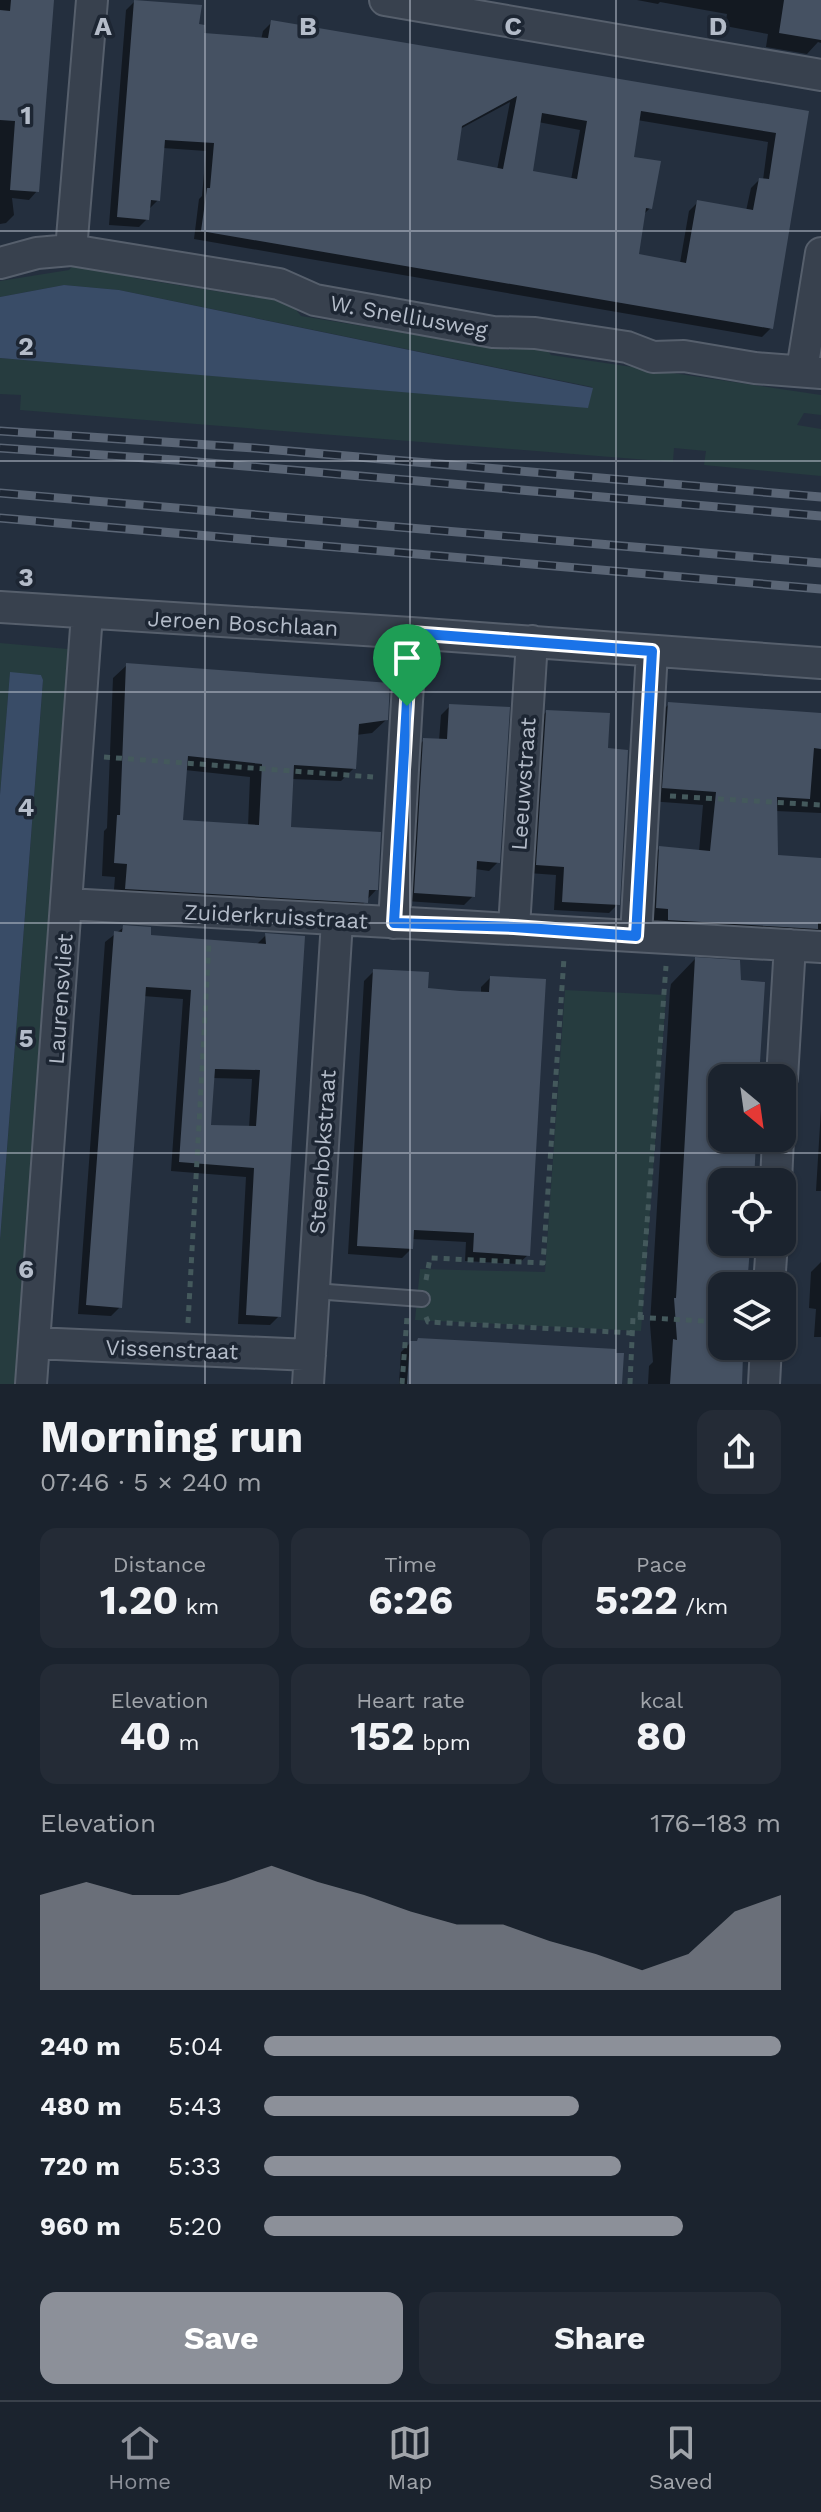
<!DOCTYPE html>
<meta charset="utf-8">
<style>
:root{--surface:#1b232e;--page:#242b36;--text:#f1f3f6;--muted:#a0a4aa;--line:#39404a;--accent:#8c9099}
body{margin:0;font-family:"Work Sans",sans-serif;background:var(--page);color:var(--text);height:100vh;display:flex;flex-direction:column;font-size:30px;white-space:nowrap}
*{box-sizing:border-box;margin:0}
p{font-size:26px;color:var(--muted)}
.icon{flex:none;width:44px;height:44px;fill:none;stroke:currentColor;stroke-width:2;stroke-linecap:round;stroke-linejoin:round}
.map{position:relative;height:1384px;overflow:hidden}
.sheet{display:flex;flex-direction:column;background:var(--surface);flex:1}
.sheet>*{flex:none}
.needle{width:52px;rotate:151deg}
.buttons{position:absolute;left:708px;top:1064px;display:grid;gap:16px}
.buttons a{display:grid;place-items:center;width:88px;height:88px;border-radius:16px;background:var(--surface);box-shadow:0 2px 6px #0004,0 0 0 2px var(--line);font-size:40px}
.pin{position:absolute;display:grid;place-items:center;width:68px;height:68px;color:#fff;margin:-82px -34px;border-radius:50% 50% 50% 0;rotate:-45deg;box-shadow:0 0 8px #0007}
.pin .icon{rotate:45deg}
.round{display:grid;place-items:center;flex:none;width:84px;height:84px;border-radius:16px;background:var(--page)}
.headline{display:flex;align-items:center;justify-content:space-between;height:136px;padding:0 40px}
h1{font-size:44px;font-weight:700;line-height:60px}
.figures{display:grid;grid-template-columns:repeat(3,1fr);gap:12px;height:136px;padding:8px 40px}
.figures div{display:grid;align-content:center;border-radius:16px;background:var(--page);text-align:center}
.figures b{font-size:40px;font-weight:700}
.figures small{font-size:22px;font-weight:400}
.figures p{font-size:22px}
.chart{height:224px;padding:16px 40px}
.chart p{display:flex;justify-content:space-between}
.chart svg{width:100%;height:144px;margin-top:8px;fill:var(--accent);opacity:.7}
.primary-button{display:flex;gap:16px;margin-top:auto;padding:16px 40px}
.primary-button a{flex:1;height:92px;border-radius:16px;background:var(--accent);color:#fff;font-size:32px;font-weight:700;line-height:92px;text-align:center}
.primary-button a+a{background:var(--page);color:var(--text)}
ul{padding:0 40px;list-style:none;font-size:26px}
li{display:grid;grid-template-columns:128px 96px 1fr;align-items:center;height:60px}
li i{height:20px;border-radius:10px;background:var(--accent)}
.tabs{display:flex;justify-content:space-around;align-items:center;height:112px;border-top:2px solid var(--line);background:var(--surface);font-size:22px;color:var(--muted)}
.tabs a{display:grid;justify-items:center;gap:4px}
.tabs .on{color:var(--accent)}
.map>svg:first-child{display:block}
</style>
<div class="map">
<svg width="821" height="1384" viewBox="0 0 821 1384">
<rect width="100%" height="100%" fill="#242f3e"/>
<path fill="#263c3f" d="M 75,263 L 124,268 L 134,278 L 259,298 L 270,292 L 284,295 L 301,316 L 509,350 L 524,339 L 540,341 L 551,355 L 821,395 L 821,415 L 804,413 L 797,425 L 821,429 L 821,476 L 704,465 L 706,451 L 674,448 L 673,462 L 20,410 L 21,395 L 0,394 L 0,358 L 588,407 L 592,387 L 119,290 L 64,285 L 0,297 L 0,281 L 69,270 Z
M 0,643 L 79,650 L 22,1384 L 0,1384 L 0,1240 L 43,681 L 41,675 L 10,673 L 0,795 Z
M 565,990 L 666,995 L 641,1331 L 415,1320 L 420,1269 L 545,1272 Z"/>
<path fill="#394c67" d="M 64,285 L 119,290 L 593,388 L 588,408 L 0,358 L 0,297 Z
M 10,672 L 41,675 L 43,680 L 0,1240 L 0,795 Z"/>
<path fill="#0007" fill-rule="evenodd" d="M 0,0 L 52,0 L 37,191 L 29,200 L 12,198 L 14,215 L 6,223 L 0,224 Z
M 637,0 L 821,0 L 821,43 L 818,42 L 807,54 L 766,47 L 768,34 L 725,26 L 727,14 L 660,2 L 658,4 Z
M 135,1 L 196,26 L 202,35 L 261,40 L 263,31 L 272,22 L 807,113 L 771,328 L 762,337 L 194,239 L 199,199 L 202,196 L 206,151 L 163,148 L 158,200 L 149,209 L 147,219 L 139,227 L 109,225 L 126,10 ZM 510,102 L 497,170 L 454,161 L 460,129 ZM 637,120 L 768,142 L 763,180 L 759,180 L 751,188 L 746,211 L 698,202 L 689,211 L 680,263 L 637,256 L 643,215 L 650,208 L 631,159 ZM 538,122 L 580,130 L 571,180 L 530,172 Z
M 127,665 L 386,720 L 372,733 L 356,735 L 354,768 L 341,781 L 292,779 L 289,829 L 376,890 L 353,915 L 113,902 L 115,877 L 102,876 L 104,831 L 107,828 L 113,678 ZM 185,770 L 250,777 L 248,827 L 180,822 Z
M 669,704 L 821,715 L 821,813 L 776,811 L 776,857 L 821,860 L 821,943 L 655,933 L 656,922 L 643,921 L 646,862 L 660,848 L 699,852 L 703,805 L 649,801 L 655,718 Z
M 450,706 L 498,862 L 489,871 L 475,869 L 473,896 L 464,905 L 406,901 L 415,749 L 424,740 L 439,741 L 441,715 Z
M 546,712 L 606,750 L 618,904 L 609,913 L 554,910 L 556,875 L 528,873 L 538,721 Z
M 124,927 L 149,937 L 256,945 L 266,935 L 279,1316 L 270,1325 L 238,1324 L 246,1177 L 171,1171 L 183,999 L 143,996 L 120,1307 L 111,1316 L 78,1314 L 105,942 ZM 213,1078 L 252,1079 L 249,1128 L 209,1127 Z
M 695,959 L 740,982 L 757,1078 L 722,1078 L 722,1138 L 754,1138 L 751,1182 L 722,1182 L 722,1242 L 748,1242 L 745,1286 L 722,1286 L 722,1313 L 718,1314 L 716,1357 L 740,1384 L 648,1384 L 649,1366 L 653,1362 L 650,1324 L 670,990 L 671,984 Z
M 374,971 L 426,990 L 481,994 L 481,987 L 490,978 L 528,1255 L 518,1264 L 465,1261 L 466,1242 L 412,1239 L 411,1249 L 402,1258 L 348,1254 L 364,981 Z
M 821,1109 L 821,1191 L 816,1191 Z
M 821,1262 L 821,1337 L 814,1337 L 816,1309 L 809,1308 L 811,1272 Z
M 410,1343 L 620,1384 L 399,1384 L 401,1352 Z"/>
<path fill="#455162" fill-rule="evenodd" d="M 11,0 L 54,0 L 39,192 L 10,190 L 15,121 L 0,120 L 0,10 L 10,11 Z
M 134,0 L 202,5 L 199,24 L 205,25 L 204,33 L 268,38 L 271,20 L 809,111 L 773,329 L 201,231 L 207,188 L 210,188 L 214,143 L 165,140 L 160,201 L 151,200 L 149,220 L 117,217 ZM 517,96 L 503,169 L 457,160 L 462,126 ZM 641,111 L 776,133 L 769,179 L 759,178 L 753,210 L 697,200 L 686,263 L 639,254 L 646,208 L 652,209 L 661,161 L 634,157 ZM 542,113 L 587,121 L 577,179 L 533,171 Z
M 784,0 L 821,0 L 821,40 L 779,33 Z
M 126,663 L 390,683 L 388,720 L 359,724 L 356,769 L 294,765 L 291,827 L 381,832 L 378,890 L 369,890 L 368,903 L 125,889 L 127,864 L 114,863 L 117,815 L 120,815 ZM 188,756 L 262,764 L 259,825 L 183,820 Z
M 668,702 L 821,713 L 821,749 L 814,748 L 810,799 L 777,797 L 778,855 L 821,858 L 821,923 L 818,923 L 818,929 L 668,920 L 668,909 L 656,908 L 659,846 L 710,851 L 716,792 L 662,788 Z
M 449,704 L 510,707 L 500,863 L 477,861 L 475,897 L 414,893 L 423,738 L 447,739 Z
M 546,710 L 610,713 L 608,748 L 628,750 L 620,905 L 562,902 L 564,867 L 536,865 Z
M 123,925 L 151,927 L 151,935 L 266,944 L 265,933 L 305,936 L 281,1317 L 246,1315 L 254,1168 L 179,1162 L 191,990 L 146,987 L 122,1308 L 86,1305 L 114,931 L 122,932 ZM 215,1069 L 260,1070 L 256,1126 L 211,1125 Z
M 695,957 L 740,960 L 741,980 L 765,982 L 759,1078 L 722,1078 L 722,1138 L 750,1138 L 750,1140 L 756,1141 L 754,1182 L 722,1182 L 723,1246 L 750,1248 L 747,1286 L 722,1286 L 721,1302 L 718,1355 L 743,1356 L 742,1384 L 670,1384 L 673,1339 L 677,1340 L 674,1298 L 676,1298 Z
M 373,969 L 429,972 L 428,988 L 460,991 L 489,992 L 490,976 L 546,979 L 530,1256 L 473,1252 L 474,1233 L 414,1230 L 413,1249 L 357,1246 Z
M 418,1338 L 616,1349 L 616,1353 L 624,1353 L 622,1384 L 407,1384 L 410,1341 L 417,1341 Z"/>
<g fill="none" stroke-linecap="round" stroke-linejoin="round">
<defs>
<path id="service" d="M 314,1291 L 422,1299"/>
<path id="minor" d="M 385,0 L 821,75
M 71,250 L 92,0
M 0,263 L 37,253 L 71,250 L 279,284 L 315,300 L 493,332 L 535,333 L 627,347 L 653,357 L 684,356 L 755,368 L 821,373
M 802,370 L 821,253
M 0,607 L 411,633 L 821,663
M 67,904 C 318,919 570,931 821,947
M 394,923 L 411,633
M 514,927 L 532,641
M 636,936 L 652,651
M 782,1078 L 790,945
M 776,1182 L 778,1138
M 769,1286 L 772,1242
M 34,1343 L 310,1355
M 31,1384 L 87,614
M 308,1384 L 337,921
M 764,1384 L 766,1346"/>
</defs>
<use href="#service" stroke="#565f6c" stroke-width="18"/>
<use href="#minor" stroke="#565f6c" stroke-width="34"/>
<path stroke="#44595c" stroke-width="5" stroke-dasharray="6 6" stroke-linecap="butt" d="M 104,757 L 373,777
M 670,796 L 821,805
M 426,1280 L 430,1258 L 543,1263 L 564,958
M 426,1317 L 428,1322 L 633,1333
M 640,1318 L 666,966
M 188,1323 L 209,942
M 402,1384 L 407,1317
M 630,1384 L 633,1317 L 722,1322"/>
<use href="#service" stroke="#38414e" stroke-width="14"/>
<use href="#minor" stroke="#38414e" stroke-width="30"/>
<defs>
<path id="rail" d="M 0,431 L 254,448 L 821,497
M 0,448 L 175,460 L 821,516
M 0,493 L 821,563
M 0,518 L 821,589"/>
</defs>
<use href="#rail" stroke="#5a6575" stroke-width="9"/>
<use href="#rail" stroke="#1d2633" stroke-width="6" stroke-dasharray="18" stroke-linecap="butt"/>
</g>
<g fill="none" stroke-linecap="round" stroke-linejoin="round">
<defs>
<path id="route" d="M 411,633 L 652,651 L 636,936 L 514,927 L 394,923 Z"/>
</defs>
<use href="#route" stroke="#fff" stroke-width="16"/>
<use href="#route" stroke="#1a73e8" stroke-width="10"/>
</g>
<path fill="none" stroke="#b4bcc9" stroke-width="2" stroke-opacity="0.55" d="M 205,0 L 205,1384M 410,0 L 410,1384M 616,0 L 616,1384M 0,231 L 821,231M 0,461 L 821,461M 0,692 L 821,692M 0,923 L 821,923M 0,1153 L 821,1153"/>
<g text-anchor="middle" stroke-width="7" stroke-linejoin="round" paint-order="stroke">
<g font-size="22" fill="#b4bcc9" stroke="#1d2633">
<text transform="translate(409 316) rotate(10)" y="8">W. Snelliusweg</text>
<text transform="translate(243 623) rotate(3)" y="8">Jeroen Boschlaan</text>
<text transform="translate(523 784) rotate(-86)" y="8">Leeuwstraat</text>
<text transform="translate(276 916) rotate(3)" y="8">Zuiderkruisstraat</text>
<text transform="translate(60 999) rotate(-86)" y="8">Laurensvliet</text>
<text transform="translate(322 1152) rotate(-86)" y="8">Steenbokstraat</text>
<text transform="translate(172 1349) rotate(2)" y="8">Vissenstraat</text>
</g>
</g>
<g font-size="26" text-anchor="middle" font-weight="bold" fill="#b4bcc9" stroke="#1d2633" stroke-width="7" stroke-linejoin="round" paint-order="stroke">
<text x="103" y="35">A</text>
<text x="308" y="35">B</text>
<text x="513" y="35">C</text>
<text x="718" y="35">D</text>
<text x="26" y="124">1</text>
<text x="26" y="355">2</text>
<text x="26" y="586">3</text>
<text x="26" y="816">4</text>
<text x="26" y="1047">5</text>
<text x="26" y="1278">6</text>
</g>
</svg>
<div class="buttons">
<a><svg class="needle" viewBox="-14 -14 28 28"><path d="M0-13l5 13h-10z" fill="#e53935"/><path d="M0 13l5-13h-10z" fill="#a0a4aa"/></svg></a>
<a><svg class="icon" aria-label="locate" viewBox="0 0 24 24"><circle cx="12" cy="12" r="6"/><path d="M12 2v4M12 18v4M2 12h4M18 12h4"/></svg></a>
<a><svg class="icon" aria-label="layers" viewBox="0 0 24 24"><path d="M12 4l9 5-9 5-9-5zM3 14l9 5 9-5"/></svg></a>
</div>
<div class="pin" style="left:407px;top:706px;background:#1e9e55"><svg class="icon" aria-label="arrive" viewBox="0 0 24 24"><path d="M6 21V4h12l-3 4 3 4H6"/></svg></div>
</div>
<section class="sheet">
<div class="headline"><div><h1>Morning run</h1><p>07:46 · 5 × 240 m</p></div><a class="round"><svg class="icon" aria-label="share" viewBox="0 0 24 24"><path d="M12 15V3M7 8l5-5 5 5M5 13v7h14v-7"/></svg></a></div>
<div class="figures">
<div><p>Distance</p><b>1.20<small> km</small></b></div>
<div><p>Time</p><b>6:26</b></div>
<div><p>Pace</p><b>5:22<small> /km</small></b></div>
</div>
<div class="figures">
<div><p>Elevation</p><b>40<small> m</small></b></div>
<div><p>Heart rate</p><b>152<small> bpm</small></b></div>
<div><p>kcal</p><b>80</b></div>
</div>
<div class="chart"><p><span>Elevation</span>176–183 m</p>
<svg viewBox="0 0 160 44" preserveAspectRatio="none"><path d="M0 44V15L10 11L20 15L30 15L40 11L50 6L60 11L70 15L80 20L90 24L100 24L110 29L120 33L130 38L140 33L150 20L160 15V44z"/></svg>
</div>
<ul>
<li><b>240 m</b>5:04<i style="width:100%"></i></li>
<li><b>480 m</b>5:43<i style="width:61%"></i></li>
<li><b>720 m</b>5:33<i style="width:69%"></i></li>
<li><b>960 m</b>5:20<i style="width:81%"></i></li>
</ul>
<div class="primary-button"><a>Save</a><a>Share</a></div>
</section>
<nav class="tabs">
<a class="on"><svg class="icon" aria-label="home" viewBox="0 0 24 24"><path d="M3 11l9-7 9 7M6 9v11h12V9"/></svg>Home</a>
<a><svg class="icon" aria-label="map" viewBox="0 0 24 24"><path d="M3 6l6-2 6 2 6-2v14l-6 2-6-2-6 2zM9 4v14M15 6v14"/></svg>Map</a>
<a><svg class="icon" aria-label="saved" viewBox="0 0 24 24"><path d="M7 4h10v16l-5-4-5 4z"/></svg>Saved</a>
</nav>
